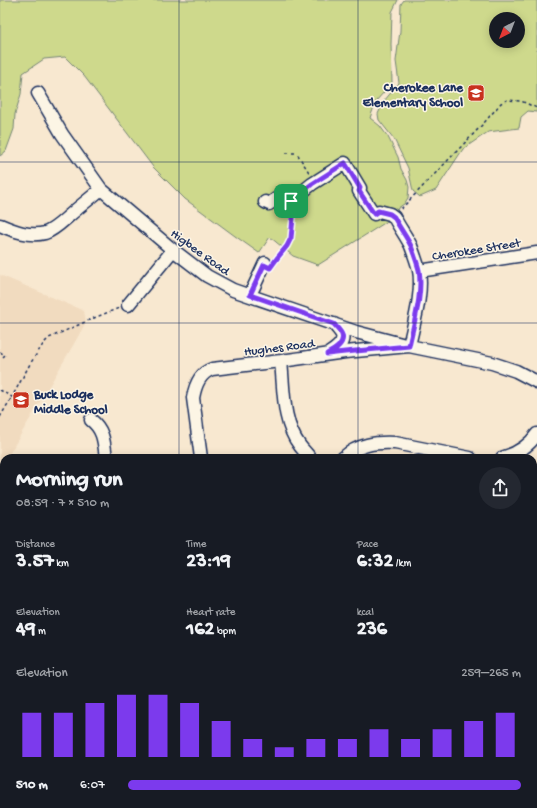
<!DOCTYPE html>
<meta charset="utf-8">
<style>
:root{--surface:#171b24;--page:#242831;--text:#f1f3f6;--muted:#9ea1a6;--accent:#7c3aed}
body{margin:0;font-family:"Gochi Hand",sans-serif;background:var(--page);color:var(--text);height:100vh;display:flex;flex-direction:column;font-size:15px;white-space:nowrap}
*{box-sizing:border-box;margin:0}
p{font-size:13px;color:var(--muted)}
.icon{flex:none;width:22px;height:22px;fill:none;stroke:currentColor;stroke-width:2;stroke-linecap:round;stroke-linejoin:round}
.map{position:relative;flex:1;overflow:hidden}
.details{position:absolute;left:0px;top:454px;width:537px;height:354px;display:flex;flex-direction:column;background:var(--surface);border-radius:12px 12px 0 0;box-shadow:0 2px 10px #0003}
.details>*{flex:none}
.needle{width:26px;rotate:222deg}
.tools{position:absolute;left:489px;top:12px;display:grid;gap:8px}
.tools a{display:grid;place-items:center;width:36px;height:36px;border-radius:50%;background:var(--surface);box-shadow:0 2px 10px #0003;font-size:20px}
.pin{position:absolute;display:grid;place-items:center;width:34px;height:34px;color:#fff;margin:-17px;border-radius:8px;box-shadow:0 2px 6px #0006}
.round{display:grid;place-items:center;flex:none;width:42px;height:42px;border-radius:21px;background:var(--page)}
.summary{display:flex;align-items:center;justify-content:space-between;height:68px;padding:0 16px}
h1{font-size:22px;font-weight:700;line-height:30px}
.metrics{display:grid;grid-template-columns:repeat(3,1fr);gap:6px;height:68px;padding:4px 16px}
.metrics div{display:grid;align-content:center}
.metrics b{font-size:20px;font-weight:700}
.metrics small{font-size:11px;font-weight:400}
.metrics p{font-size:11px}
.chart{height:112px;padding:8px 16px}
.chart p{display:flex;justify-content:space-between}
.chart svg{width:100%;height:72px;margin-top:4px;stroke:var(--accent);stroke-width:6}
ul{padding:0 16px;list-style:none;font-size:13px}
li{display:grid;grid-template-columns:64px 48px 1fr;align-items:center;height:30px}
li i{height:10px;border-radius:5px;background:var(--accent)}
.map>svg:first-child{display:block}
</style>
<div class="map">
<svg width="537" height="808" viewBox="0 0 537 808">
<rect width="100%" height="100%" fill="#f8e8d0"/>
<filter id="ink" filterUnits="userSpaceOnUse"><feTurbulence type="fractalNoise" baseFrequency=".025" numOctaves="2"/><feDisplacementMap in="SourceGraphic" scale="8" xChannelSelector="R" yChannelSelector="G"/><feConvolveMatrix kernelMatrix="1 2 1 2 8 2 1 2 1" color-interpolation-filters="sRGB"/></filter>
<g filter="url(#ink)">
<path fill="#f1dbbf" d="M 0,275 L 84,311 L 86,322 L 75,342 L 7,458 L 4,458 L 4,463 L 0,470 Z"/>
<path fill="#ced98c" stroke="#748475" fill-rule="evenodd" d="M 0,0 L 398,0 L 392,12 L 391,44 L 392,83 L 376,101 L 370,118 L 380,126 L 388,137 L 398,157 L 401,169 L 407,180 L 409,187 L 408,198 L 404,204 L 398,208 L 394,217 L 318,265 L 293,256 L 270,237 L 259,253 L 235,236 L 185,199 L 153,167 L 84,76 L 65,57 L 44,59 L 23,73 L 21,94 L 15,114 L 14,129 L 6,151 L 0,156 Z
M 404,0 L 537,0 L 537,112 L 528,111 L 521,117 L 519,128 L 488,132 L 463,149 L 436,190 L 420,197 L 413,191 L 408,168 L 394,139 L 379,120 L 378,114 L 384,101 L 399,83 L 396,61 L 400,31 L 401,4 ZM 496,19 L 518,19 L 518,41 L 496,41 Z
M 533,794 L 537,799 L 537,808 L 258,808 L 262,804 L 533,804 Z"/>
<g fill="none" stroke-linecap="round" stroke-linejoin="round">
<defs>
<path id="minor" d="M 38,93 L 62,134 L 101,189 L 173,250 L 207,276 L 233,290 L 356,332 L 409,346 C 414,322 423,293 419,270 C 417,262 414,254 411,246 C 406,236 399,227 394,217 L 390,214 L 379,211 L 374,214 L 359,191 L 360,188 L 345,163 L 312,184 L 291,201 L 280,199 L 276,199 L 269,204 L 265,202
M 0,225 C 14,231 30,237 45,233 C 54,230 63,221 70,215 C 80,206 91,198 101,189
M 419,271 L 537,253
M 250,295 L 265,263
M 128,305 L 173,250
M 328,354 C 334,350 345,344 342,335 C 341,332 336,327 334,324
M 281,361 C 284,390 282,422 300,446 C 303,450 307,454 310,458
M 91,420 C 104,430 104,443 106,458
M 201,458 L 193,398 C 195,386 200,373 212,369 L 281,361 L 345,352 L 409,346 L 492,363 L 516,371 L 537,382
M 343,458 C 358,444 376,442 395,443 L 470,458
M 502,458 C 515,454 529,446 537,434
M 0,568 L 4,561
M 0,656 L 4,657
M 169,804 L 173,808
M 460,804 L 462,808
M 366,808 L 370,804"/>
<path id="major" d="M 533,566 L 537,563
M 244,808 L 249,804"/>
</defs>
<use href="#minor" stroke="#1b2f5e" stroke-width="15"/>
<use href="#major" stroke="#1b2f5e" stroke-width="18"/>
<path stroke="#1b2f5e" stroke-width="1.5" stroke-dasharray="3 3" stroke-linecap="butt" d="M 286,153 L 295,153 L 298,155 L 310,174
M 401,209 L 484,123 L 501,103 L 507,100 L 521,101 L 537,108
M 274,262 L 287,246 L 291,239 L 293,211
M 0,352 L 5,355 L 3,357
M 0,390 L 12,397 L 30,364 L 44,343 L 49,338 L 94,318 L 119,308
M 0,417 L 12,397"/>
<use href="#minor" stroke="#fcf5e5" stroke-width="12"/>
<use href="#major" stroke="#fcf5e5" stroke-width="15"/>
</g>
</g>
<g fill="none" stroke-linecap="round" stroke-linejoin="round" filter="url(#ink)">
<defs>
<path id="route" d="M 345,163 L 360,188 L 359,191 L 374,214 L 378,211 L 390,214 L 394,217 C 399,227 406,236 411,246 C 414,254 417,262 419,270 C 423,294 414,322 409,346 L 345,352 L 327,354 C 333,351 345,344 342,335 C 341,331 336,327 334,324 L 250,295 L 264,265 L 270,268 L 278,257 L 287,246 L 291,238 L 294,208 L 291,201 L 312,184 Z"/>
</defs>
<use href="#route" stroke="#fff" stroke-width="8"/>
<use href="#route" stroke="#7c3aed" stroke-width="5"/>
</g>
<path fill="none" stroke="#1b2f5e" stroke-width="1" stroke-opacity="0.55" d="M 179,0 L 179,458M 358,0 L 358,458M 0,162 L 537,162M 0,323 L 537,323M 0,485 L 4,485M 533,485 L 537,485M 0,646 L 4,646M 533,646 L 537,646M 179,804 L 179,808M 358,804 L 358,808"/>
<defs>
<symbol id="school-square" viewBox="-11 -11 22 22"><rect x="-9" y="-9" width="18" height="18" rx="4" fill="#c8321e" stroke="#fcf5e5"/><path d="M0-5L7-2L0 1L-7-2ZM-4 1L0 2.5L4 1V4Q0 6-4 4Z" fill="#fff"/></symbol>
</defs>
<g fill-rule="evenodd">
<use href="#school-square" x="466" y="83" width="20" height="20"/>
<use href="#school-square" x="11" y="390" width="20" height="20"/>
</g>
<g text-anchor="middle" stroke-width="3" stroke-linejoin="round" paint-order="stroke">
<g font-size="13" font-weight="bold" fill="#1b2f5e" stroke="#fcf5e5" text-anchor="end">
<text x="463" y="91">Cherokee Lane<tspan x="463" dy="15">Elementary School</tspan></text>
<text x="34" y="398" text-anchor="start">Buck Lodge<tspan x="34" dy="15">Middle School</tspan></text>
</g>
<g font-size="13" fill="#1b2f5e" stroke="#fcf5e5">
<text transform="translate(476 248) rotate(-9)" y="5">Cherokee Street</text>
<text transform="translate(201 251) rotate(36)" y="5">Higbee Road</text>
<text transform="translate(279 346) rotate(-7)" y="5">Hughes Road</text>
</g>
</g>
</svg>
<div class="tools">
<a><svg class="needle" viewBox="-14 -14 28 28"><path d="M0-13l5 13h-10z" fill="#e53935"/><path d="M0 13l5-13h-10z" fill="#9ea1a6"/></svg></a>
</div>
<div class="pin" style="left:291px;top:201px;background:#1e9e55"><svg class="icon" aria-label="arrive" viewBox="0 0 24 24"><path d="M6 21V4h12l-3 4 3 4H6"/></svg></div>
<section class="details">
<div class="summary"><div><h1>Morning run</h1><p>08:59 · 7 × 510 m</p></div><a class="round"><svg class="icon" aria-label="share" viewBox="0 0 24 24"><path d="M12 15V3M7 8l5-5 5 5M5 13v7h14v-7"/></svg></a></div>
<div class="metrics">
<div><p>Distance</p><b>3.57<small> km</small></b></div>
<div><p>Time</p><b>23:19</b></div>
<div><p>Pace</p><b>6:32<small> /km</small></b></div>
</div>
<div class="metrics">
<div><p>Elevation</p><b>49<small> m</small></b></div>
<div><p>Heart rate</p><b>162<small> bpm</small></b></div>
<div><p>kcal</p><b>236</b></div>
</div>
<div class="chart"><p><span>Elevation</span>259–265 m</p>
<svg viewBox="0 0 160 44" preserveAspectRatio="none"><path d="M5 44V17M15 44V17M25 44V11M35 44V6M45 44V6M55 44V11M65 44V22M75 44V33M85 44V38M95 44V33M105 44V33M115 44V27M125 44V33M135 44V27M145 44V22M155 44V17"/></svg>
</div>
<ul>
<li><b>510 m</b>6:07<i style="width:100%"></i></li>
</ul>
</section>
</div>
